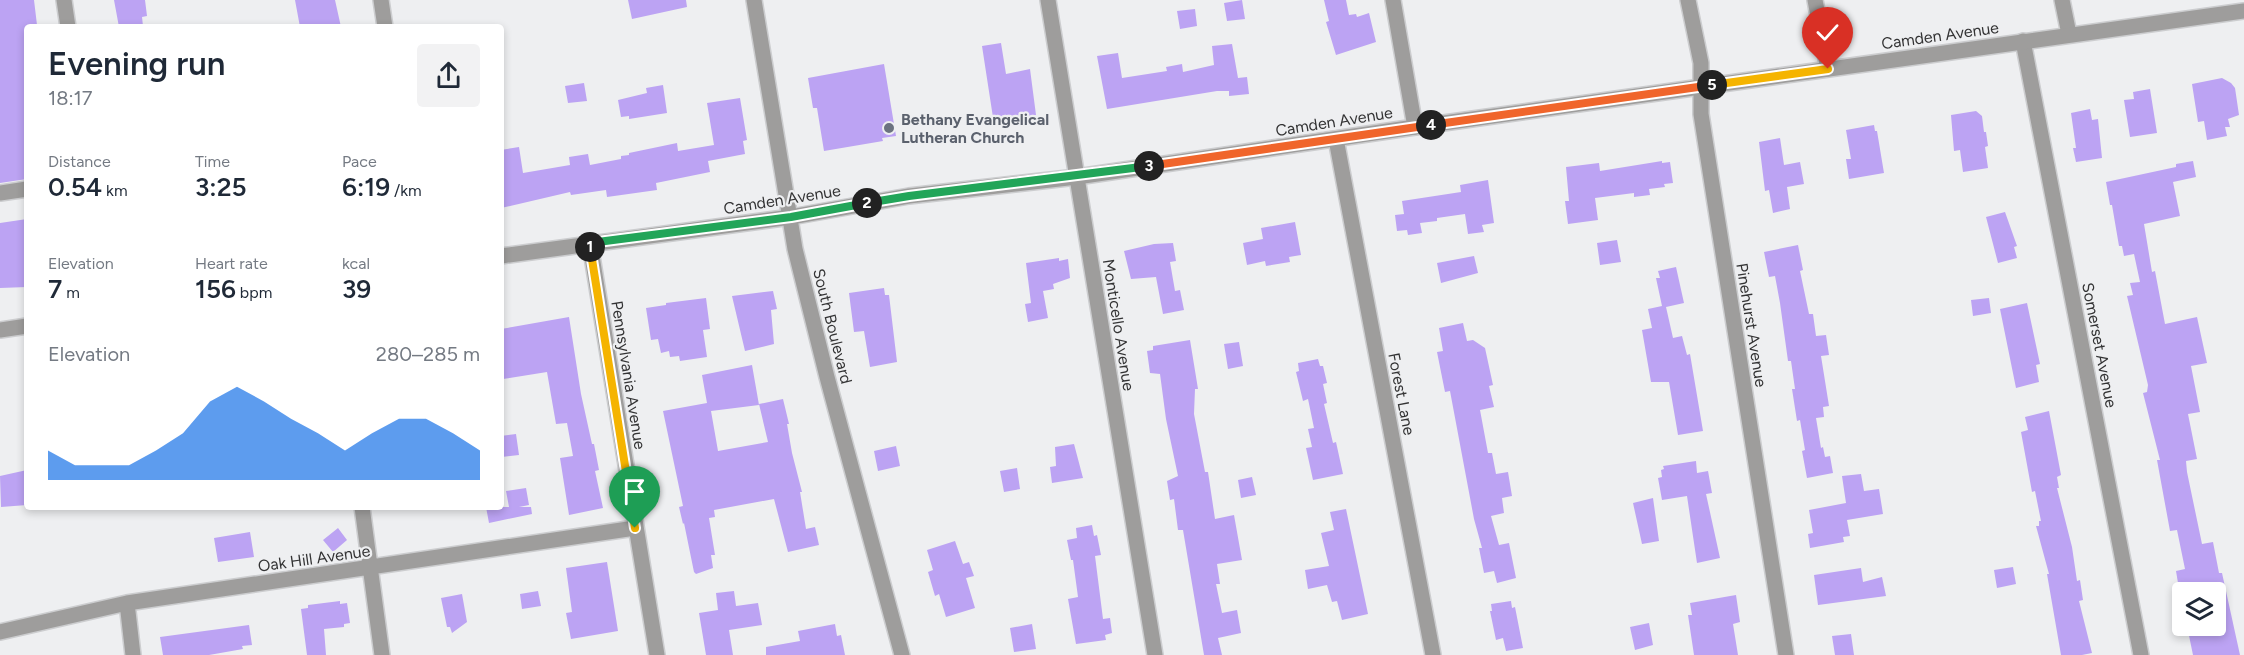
<!DOCTYPE html>
<meta charset="utf-8">
<style>
:root{--surface:#fff;--page:#f2f2f3;--text:#1f2937;--muted:#747a83;--accent:#1a73e8}
body{margin:0;font-family:Figtree,sans-serif;background:var(--page);color:var(--text);height:100vh;display:flex;flex-direction:column;font-size:22px;white-space:nowrap}
*{box-sizing:border-box;margin:0}
p{font-size:20px;color:var(--muted)}
.icon{flex:none;width:33px;height:33px;fill:none;stroke:currentColor;stroke-width:2;stroke-linecap:round;stroke-linejoin:round}
.map{position:relative;flex:1;overflow:hidden}
.side{position:absolute;left:24px;top:24px;width:480px;height:486px;display:flex;flex-direction:column;background:var(--surface);border-radius:6px;box-shadow:0 3px 9px #0003}
.side>*{flex:none}
.controls{position:absolute;left:2172px;top:582px;display:grid;gap:12px}
.controls a{display:grid;place-items:center;width:54px;height:54px;border-radius:6px;background:var(--surface);box-shadow:0 3px 9px #0003;font-size:30px}
.pin{position:absolute;display:grid;place-items:center;width:51px;height:51px;color:#fff;margin:-62px -26px;border-radius:50% 50% 50% 0;rotate:-45deg;box-shadow:0 0 6px #0007}
.pin .icon{rotate:45deg}
.km{position:absolute;width:30px;height:30px;margin:-15px;border-radius:50%;background:#222;color:#fff;font-size:16px;line-height:30px;text-align:center}
.round{display:grid;place-items:center;flex:none;width:63px;height:63px;border-radius:6px;background:var(--page)}
.summary{display:flex;align-items:center;justify-content:space-between;height:102px;padding:0 24px}
h1{font-size:33px;font-weight:600;line-height:45px}
.metrics{display:grid;grid-template-columns:repeat(3,1fr);gap:9px;height:102px;padding:6px 24px}
.metrics div{display:grid;align-content:center}
.metrics b{font-size:26px;font-weight:600}
.metrics small{font-size:16px;font-weight:400}
.metrics p{font-size:16px}
.chart{height:168px;padding:12px 24px}
.chart p{display:flex;justify-content:space-between}
.chart svg{width:100%;height:108px;margin-top:6px;fill:var(--accent);opacity:.7}
.map>svg:first-child{display:block}
</style>
<div class="map">
<svg width="2244" height="655" viewBox="0 0 2244 655">
<rect width="100%" height="100%" fill="#eeeff1"/>
<path fill="#bca3f3" d="M 0,0 L 34,0 L 37,25 L 27,27 L 27,179 L 0,183 Z
M 114,0 L 145,0 L 147,16 L 142,17 L 143,26 L 119,27 Z
M 295,0 L 335,0 L 341,27 L 300,27 Z
M 628,0 L 686,0 L 687,7 L 632,19 Z
M 1242,0 L 1245,19 L 1227,21 L 1224,3 Z
M 1324,0 L 1346,0 L 1349,15 L 1356,14 L 1357,17 L 1369,13 L 1376,42 L 1336,55 L 1326,22 L 1329,21 Z
M 1195,9 L 1197,26 L 1180,29 L 1177,11 Z
M 1001,43 L 1006,74 L 1030,69 L 1036,115 L 994,124 L 982,46 Z
M 1232,44 L 1238,78 L 1247,77 L 1249,94 L 1229,96 L 1229,91 L 1217,91 L 1107,109 L 1097,56 L 1118,53 L 1122,78 L 1167,71 L 1166,67 L 1182,64 L 1183,72 L 1214,65 L 1212,46 Z
M 884,64 L 896,136 L 882,138 L 883,141 L 824,151 L 817,108 L 813,108 L 808,78 Z
M 2222,78 L 2231,83 L 2235,88 L 2239,115 L 2228,119 L 2230,127 L 2225,127 L 2227,136 L 2207,140 L 2204,121 L 2198,122 L 2192,84 Z
M 584,83 L 587,101 L 568,103 L 565,86 Z
M 663,85 L 667,113 L 629,119 L 629,116 L 621,117 L 618,100 L 647,93 L 646,88 Z
M 2150,89 L 2157,133 L 2130,137 L 2124,100 L 2134,99 L 2133,92 Z
M 740,98 L 747,140 L 743,141 L 745,154 L 708,161 L 710,172 L 656,183 L 657,190 L 607,197 L 606,190 L 571,195 L 570,192 L 501,208 L 501,150 L 519,147 L 523,173 L 570,165 L 569,157 L 588,154 L 590,165 L 621,159 L 621,156 L 629,155 L 629,153 L 677,143 L 678,151 L 714,145 L 707,103 Z
M 2090,109 L 2092,120 L 2098,119 L 2102,158 L 2076,162 L 2073,148 L 2076,148 L 2071,113 Z
M 1976,111 L 1982,116 L 1984,132 L 1986,132 L 1988,146 L 1985,147 L 1988,168 L 1963,172 L 1960,150 L 1954,151 L 1951,115 Z
M 1874,125 L 1875,131 L 1877,131 L 1884,173 L 1849,179 L 1846,159 L 1851,159 L 1846,130 Z
M 1780,138 L 1784,165 L 1800,162 L 1804,184 L 1787,187 L 1790,209 L 1773,213 L 1769,190 L 1765,191 L 1759,142 Z
M 1662,161 L 1662,163 L 1670,162 L 1673,183 L 1664,184 L 1665,187 L 1649,189 L 1650,195 L 1634,197 L 1634,193 L 1595,198 L 1598,220 L 1568,224 L 1565,201 L 1569,201 L 1566,167 L 1599,163 L 1600,171 Z
M 2193,161 L 2196,177 L 2173,182 L 2180,216 L 2144,224 L 2152,272 L 2155,271 L 2165,324 L 2197,317 L 2207,363 L 2191,366 L 2200,412 L 2188,414 L 2197,459 L 2186,461 L 2187,472 L 2202,544 L 2213,542 L 2219,573 L 2222,573 L 2240,655 L 2193,655 L 2187,626 L 2216,626 L 2216,582 L 2179,589 L 2176,571 L 2185,569 L 2177,530 L 2170,531 L 2157,460 L 2160,460 L 2143,393 L 2147,392 L 2148,385 L 2127,296 L 2133,295 L 2130,283 L 2140,282 L 2134,254 L 2124,256 L 2122,246 L 2119,246 L 2112,205 L 2110,205 L 2106,182 L 2176,167 L 2176,164 Z
M 1488,180 L 1494,223 L 1482,225 L 1484,232 L 1468,234 L 1465,214 L 1437,218 L 1437,221 L 1420,223 L 1422,233 L 1408,235 L 1407,230 L 1397,231 L 1395,215 L 1404,214 L 1402,201 L 1461,192 L 1460,185 Z
M 2005,212 L 2017,246 L 2014,247 L 2017,258 L 1998,263 L 1986,217 Z
M 27,219 L 27,287 L 0,288 L 0,223 Z
M 1295,222 L 1301,255 L 1289,257 L 1290,262 L 1266,266 L 1265,261 L 1247,265 L 1243,243 L 1263,239 L 1261,228 Z
M 1617,240 L 1621,262 L 1600,265 L 1597,243 Z
M 1173,243 L 1176,261 L 1170,262 L 1175,291 L 1180,290 L 1184,310 L 1163,314 L 1156,277 L 1131,279 L 1124,251 L 1154,244 Z
M 1798,245 L 1803,270 L 1800,271 L 1809,314 L 1813,314 L 1816,336 L 1826,335 L 1829,355 L 1821,356 L 1829,406 L 1823,407 L 1824,417 L 1816,418 L 1821,448 L 1823,447 L 1825,457 L 1830,456 L 1833,473 L 1807,478 L 1802,451 L 1805,450 L 1800,420 L 1797,421 L 1792,389 L 1795,389 L 1791,361 L 1788,361 L 1780,303 L 1775,276 L 1769,277 L 1764,252 Z
M 1474,256 L 1478,273 L 1441,283 L 1437,263 Z
M 1059,258 L 1059,261 L 1068,259 L 1070,278 L 1053,284 L 1054,289 L 1043,291 L 1048,318 L 1028,322 L 1025,304 L 1031,303 L 1026,263 Z
M 1676,267 L 1684,303 L 1666,307 L 1673,338 L 1682,336 L 1687,355 L 1690,354 L 1703,431 L 1678,435 L 1669,382 L 1651,382 L 1642,330 L 1652,328 L 1648,309 L 1662,306 L 1656,278 L 1660,278 L 1658,271 Z
M 884,288 L 885,295 L 889,295 L 897,362 L 870,367 L 864,331 L 854,332 L 849,293 Z
M 773,291 L 777,309 L 771,310 L 774,344 L 745,351 L 732,296 Z
M 706,298 L 710,329 L 703,330 L 707,357 L 680,361 L 679,356 L 670,357 L 669,351 L 661,353 L 658,339 L 651,340 L 646,308 L 666,305 L 666,303 Z
M 1989,298 L 1991,313 L 1973,316 L 1971,300 Z
M 2027,303 L 2040,364 L 2036,365 L 2039,382 L 2016,388 L 2000,309 Z
M 569,317 L 581,394 L 592,444 L 594,444 L 599,470 L 595,471 L 603,508 L 569,515 L 560,458 L 573,456 L 567,423 L 556,424 L 547,372 L 503,379 L 501,370 L 501,329 Z
M 1463,323 L 1467,341 L 1473,340 L 1485,348 L 1493,385 L 1489,386 L 1494,407 L 1480,410 L 1488,453 L 1492,453 L 1496,474 L 1508,472 L 1512,496 L 1502,498 L 1504,513 L 1491,516 L 1499,545 L 1509,543 L 1516,578 L 1497,583 L 1494,571 L 1484,573 L 1479,548 L 1482,548 L 1474,519 L 1450,391 L 1445,392 L 1437,352 L 1443,351 L 1439,328 Z
M 1190,340 L 1198,389 L 1195,389 L 1194,414 L 1205,472 L 1208,472 L 1215,519 L 1234,515 L 1242,560 L 1217,564 L 1220,584 L 1216,584 L 1222,613 L 1237,610 L 1241,633 L 1218,638 L 1222,655 L 1204,655 L 1183,530 L 1178,530 L 1174,499 L 1170,500 L 1167,481 L 1178,476 L 1166,419 L 1160,374 L 1150,373 L 1147,351 L 1153,350 L 1153,346 Z
M 1239,342 L 1243,366 L 1228,369 L 1224,344 Z
M 1318,359 L 1320,366 L 1323,366 L 1327,383 L 1323,384 L 1327,403 L 1324,404 L 1333,443 L 1336,442 L 1343,474 L 1313,480 L 1306,448 L 1312,447 L 1308,429 L 1314,428 L 1308,399 L 1303,401 L 1296,372 L 1299,371 L 1298,363 Z
M 752,365 L 759,405 L 711,411 L 718,451 L 768,442 L 759,404 L 783,399 L 789,424 L 787,424 L 792,453 L 802,492 L 800,492 L 806,529 L 815,527 L 819,545 L 788,552 L 774,499 L 714,510 L 715,517 L 709,518 L 715,555 L 711,555 L 713,568 L 696,574 L 694,572 L 684,523 L 683,524 L 679,507 L 683,506 L 663,411 L 707,403 L 702,375 Z
M 2049,411 L 2061,475 L 2057,477 L 2059,488 L 2057,488 L 2072,547 L 2077,581 L 2080,580 L 2083,600 L 2079,601 L 2092,653 L 2082,655 L 2061,655 L 2047,574 L 2049,574 L 2036,526 L 2039,526 L 2039,521 L 2041,521 L 2035,491 L 2032,492 L 2021,432 L 2028,430 L 2025,417 Z
M 516,434 L 519,455 L 502,457 L 501,436 Z
M 1074,444 L 1083,478 L 1052,483 L 1050,467 L 1056,466 L 1055,447 Z
M 896,446 L 900,466 L 878,471 L 874,451 Z
M 1696,461 L 1697,473 L 1708,471 L 1712,493 L 1706,494 L 1720,558 L 1697,563 L 1687,496 L 1662,500 L 1658,478 L 1662,477 L 1661,470 L 1664,469 L 1663,466 Z
M 1017,468 L 1020,489 L 1004,492 L 1000,471 Z
M 27,470 L 27,505 L 1,507 L 0,476 Z
M 1861,474 L 1864,491 L 1879,489 L 1883,514 L 1847,520 L 1850,536 L 1843,537 L 1844,542 L 1810,548 L 1808,534 L 1813,533 L 1809,510 L 1846,503 L 1842,476 Z
M 1252,477 L 1256,495 L 1241,498 L 1238,480 Z
M 526,488 L 529,505 L 519,507 L 531,507 L 532,514 L 489,523 L 486,507 L 509,507 L 506,491 Z
M 1653,498 L 1659,541 L 1642,544 L 1633,503 Z
M 1346,509 L 1368,614 L 1342,620 L 1337,601 L 1332,602 L 1327,585 L 1308,589 L 1305,570 L 1329,566 L 1321,533 L 1334,530 L 1330,512 Z
M 1092,525 L 1094,536 L 1097,535 L 1101,555 L 1095,556 L 1103,619 L 1110,618 L 1112,633 L 1105,635 L 1106,640 L 1076,644 L 1068,599 L 1078,597 L 1073,560 L 1071,560 L 1067,540 L 1077,538 L 1076,528 Z
M 338,528 L 347,540 L 333,552 L 323,540 Z
M 250,532 L 254,557 L 218,562 L 214,538 Z
M 955,541 L 963,564 L 969,562 L 974,576 L 966,578 L 975,608 L 946,617 L 939,594 L 935,596 L 928,572 L 933,570 L 927,550 Z
M 607,562 L 618,631 L 571,639 L 566,613 L 572,612 L 566,568 Z
M 2013,567 L 2016,584 L 1997,588 L 1994,570 Z
M 1861,568 L 1863,582 L 1882,577 L 1886,596 L 1818,605 L 1814,575 Z
M 538,591 L 541,606 L 522,609 L 520,594 Z
M 734,591 L 736,606 L 758,603 L 762,625 L 729,630 L 733,655 L 706,655 L 699,613 L 718,610 L 716,593 Z
M 462,594 L 467,622 L 452,633 L 450,627 L 447,627 L 441,598 Z
M 1736,595 L 1740,622 L 1733,624 L 1738,655 L 1694,655 L 1688,615 L 1692,615 L 1690,603 Z
M 340,601 L 340,604 L 347,603 L 350,623 L 344,624 L 344,627 L 324,629 L 326,655 L 307,655 L 301,609 L 308,608 L 308,605 Z
M 1511,601 L 1512,608 L 1515,607 L 1523,648 L 1506,651 L 1503,638 L 1496,640 L 1490,611 L 1492,611 L 1491,604 Z
M 1649,623 L 1653,645 L 1635,650 L 1630,627 Z
M 835,624 L 837,636 L 841,635 L 845,655 L 766,655 L 766,647 L 800,641 L 798,631 Z
M 1032,624 L 1036,649 L 1014,652 L 1010,628 Z
M 249,625 L 252,645 L 242,646 L 243,649 L 209,655 L 163,655 L 160,637 Z
M 1851,634 L 1854,655 L 1835,655 L 1832,636 Z"/>
<g fill="none" stroke-linecap="round" stroke-linejoin="round">
<defs>
<path id="minor" d="M 64,0 L 68,27
M 381,0 L 385,27
M 754,0 L 795,249 L 827,377 L 902,655
M 1048,0 L 1155,655
M 1393,0 L 1415,127
M 1688,0 L 1701,63 L 1701,114 L 1786,655
M 1815,0 L 1828,69
M 2062,0 L 2069,34
M 2023,41 L 2141,655
M 1336,139 L 1433,655
M 0,193 L 27,189
M 590,244 L 657,655
M 362,507 L 382,655
M 127,603 L 133,655
M 0,632 L 127,603 L 635,528"/>
<path id="tertiary" d="M 501,256 L 791,217 L 909,196 L 1077,177 L 1415,127 L 2244,11
M 0,330 L 27,326"/>
</defs>
<use href="#minor" stroke="#cccdcf" stroke-width="18"/>
<use href="#tertiary" stroke="#cccdcf" stroke-width="18"/>
<use href="#minor" stroke="#9e9d9c" stroke-width="15"/>
<use href="#tertiary" stroke="#9e9d9c" stroke-width="15"/>
</g>
<g fill="none" stroke-linecap="round" stroke-linejoin="round">
<defs>
<path id="split-1" d="M 590,247 L 635,528"/>
<path id="split-2" d="M 590,247 L 590,243 L 791,217 L 867,203"/>
<path id="split-3" d="M 867,203 L 909,196 L 1149,166"/>
<path id="split-4" d="M 1149,166 L 1431,125"/>
<path id="split-5" d="M 1431,125 L 1712,85"/>
<path id="split-6" d="M 1712,85 L 1828,69"/>
</defs>
<use href="#split-1" stroke="#fff" stroke-width="12"/>
<use href="#split-2" stroke="#fff" stroke-width="12"/>
<use href="#split-3" stroke="#fff" stroke-width="12"/>
<use href="#split-4" stroke="#fff" stroke-width="12"/>
<use href="#split-5" stroke="#fff" stroke-width="12"/>
<use href="#split-6" stroke="#fff" stroke-width="12"/>
<use href="#split-1" stroke="#f5b400" stroke-width="8"/>
<use href="#split-2" stroke="#22a559" stroke-width="8"/>
<use href="#split-3" stroke="#22a559" stroke-width="8"/>
<use href="#split-4" stroke="#f0652b" stroke-width="8"/>
<use href="#split-5" stroke="#f0652b" stroke-width="8"/>
<use href="#split-6" stroke="#f5b400" stroke-width="8"/>
</g>
<circle fill="#6b7280" stroke="#eeeff1" stroke-width="2" cx="889" cy="128" r="6"/>
<g text-anchor="middle" stroke-width="4.5" stroke-linejoin="round" paint-order="stroke">
<g font-size="16" fill="#333334" stroke="#eeeff1">
<text transform="translate(1940 35) rotate(-8)" y="6">Camden Avenue</text>
<text transform="translate(1334 121) rotate(-9)" y="6">Camden Avenue</text>
<text transform="translate(782 199) rotate(-9)" y="6">Camden Avenue</text>
<text transform="translate(1119 325) rotate(81)" y="6">Monticello Avenue</text>
<text transform="translate(1752 325) rotate(81)" y="6">Pinehurst Avenue</text>
<text transform="translate(833 326) rotate(76)" y="6">South Boulevard</text>
<text transform="translate(2100 345) rotate(79)" y="6">Somerset Avenue</text>
<text transform="translate(629 375) rotate(81)" y="6">Pennsylvania Avenue</text>
<text transform="translate(1402 394) rotate(79)" y="6">Forest Lane</text>
<text transform="translate(314 558) rotate(-8)" y="6">Oak Hill Avenue</text>
</g>
<g font-size="16" font-weight="bold" fill="#5b616d" stroke="#eeeff1" text-anchor="start">
<text x="901" y="125">Bethany Evangelical<tspan x="901" dy="18">Lutheran Church</tspan></text>
</g>
</g>
</svg>
<div class="controls">
<a><svg class="icon" aria-label="layers" viewBox="0 0 24 24"><path d="M12 4l9 5-9 5-9-5zM3 14l9 5 9-5"/></svg></a>
</div>
<div class="pin" style="left:635px;top:528px;background:#1e9e55"><svg class="icon" aria-label="arrive" viewBox="0 0 24 24"><path d="M6 21V4h12l-3 4 3 4H6"/></svg></div>
<div class="pin" style="left:1828px;top:69px;background:#d93025"><svg class="icon" aria-label="check" viewBox="0 0 24 24"><path d="M5 12l5 5 9-10"/></svg></div>
<b class="km" style="left:590px;top:247px">1</b>
<b class="km" style="left:867px;top:203px">2</b>
<b class="km" style="left:1149px;top:166px">3</b>
<b class="km" style="left:1431px;top:125px">4</b>
<b class="km" style="left:1712px;top:85px">5</b>
<section class="side">
<div class="summary"><div><h1>Evening run</h1><p>18:17</p></div><a class="round"><svg class="icon" aria-label="share" viewBox="0 0 24 24"><path d="M12 15V3M7 8l5-5 5 5M5 13v7h14v-7"/></svg></a></div>
<div class="metrics">
<div><p>Distance</p><b>0.54<small> km</small></b></div>
<div><p>Time</p><b>3:25</b></div>
<div><p>Pace</p><b>6:19<small> /km</small></b></div>
</div>
<div class="metrics">
<div><p>Elevation</p><b>7<small> m</small></b></div>
<div><p>Heart rate</p><b>156<small> bpm</small></b></div>
<div><p>kcal</p><b>39</b></div>
</div>
<div class="chart"><p><span>Elevation</span>280–285 m</p>
<svg viewBox="0 0 160 44" preserveAspectRatio="none"><path d="M0 44V32L10 38L20 38L30 38L40 32L50 25L60 12L70 6L80 12L90 19L100 25L110 32L120 25L130 19L140 19L150 25L160 32V44z"/></svg>
</div>
</section>
</div>
